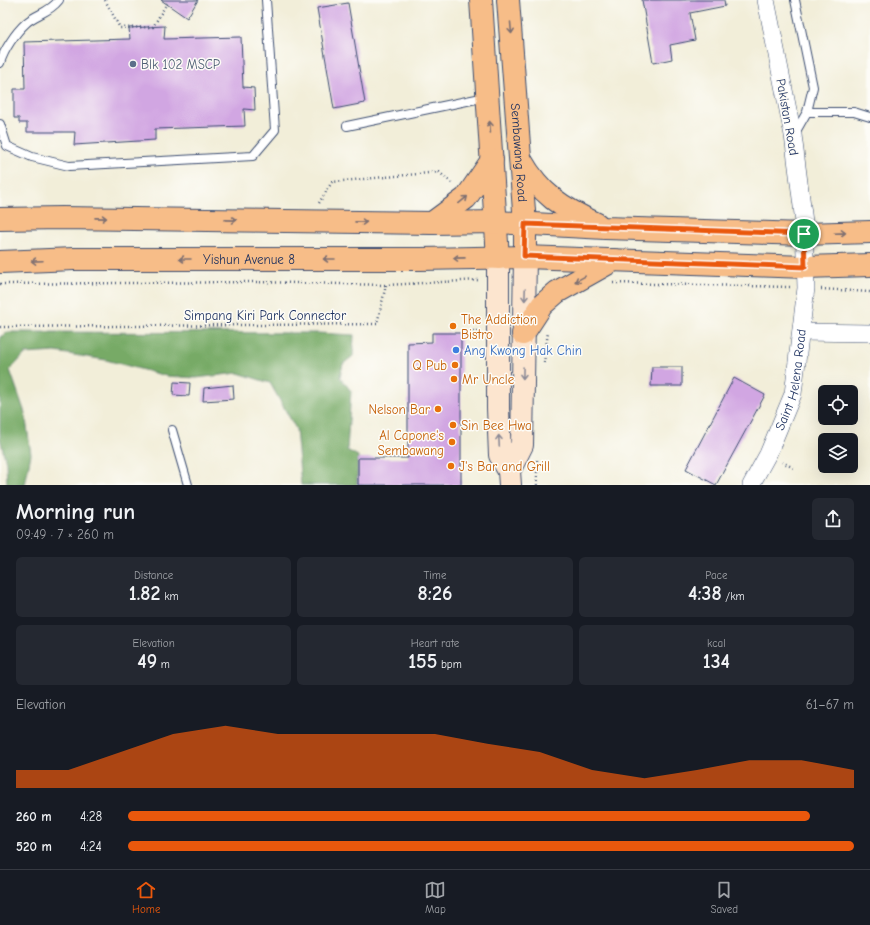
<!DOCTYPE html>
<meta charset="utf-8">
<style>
:root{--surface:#171b24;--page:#242831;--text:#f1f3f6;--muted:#9ea1a6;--line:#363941;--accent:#ea580c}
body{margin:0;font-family:"Comic Neue",sans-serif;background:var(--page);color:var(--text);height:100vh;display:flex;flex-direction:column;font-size:15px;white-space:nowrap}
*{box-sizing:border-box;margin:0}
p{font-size:13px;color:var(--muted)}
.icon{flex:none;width:22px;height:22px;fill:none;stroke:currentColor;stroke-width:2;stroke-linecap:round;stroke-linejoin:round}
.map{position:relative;height:485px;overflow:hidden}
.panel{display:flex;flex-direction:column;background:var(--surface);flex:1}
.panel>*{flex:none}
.fabs{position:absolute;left:818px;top:385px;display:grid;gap:8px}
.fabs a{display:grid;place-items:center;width:40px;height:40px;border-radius:6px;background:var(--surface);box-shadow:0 4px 16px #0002;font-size:20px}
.pin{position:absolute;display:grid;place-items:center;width:34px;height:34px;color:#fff;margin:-17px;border:2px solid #fff;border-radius:50%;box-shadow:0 1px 4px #0007}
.round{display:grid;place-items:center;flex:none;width:42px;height:42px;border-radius:6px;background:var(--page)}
.overview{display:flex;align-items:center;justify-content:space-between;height:68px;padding:0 16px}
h1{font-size:22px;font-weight:700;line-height:30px}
.figures{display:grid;grid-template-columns:repeat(3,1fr);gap:6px;height:68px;padding:4px 16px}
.figures div{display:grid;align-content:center;border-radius:6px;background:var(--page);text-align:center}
.figures b{font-size:20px;font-weight:700}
.figures small{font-size:11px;font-weight:400}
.figures p{font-size:11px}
.chart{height:112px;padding:8px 16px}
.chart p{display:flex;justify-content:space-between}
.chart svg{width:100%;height:72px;margin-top:4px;fill:var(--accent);opacity:.7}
ul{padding:0 16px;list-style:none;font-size:13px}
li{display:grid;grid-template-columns:64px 48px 1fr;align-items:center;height:30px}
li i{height:10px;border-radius:5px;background:var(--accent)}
.tabs{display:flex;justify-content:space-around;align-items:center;height:56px;border-top:1px solid var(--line);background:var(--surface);font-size:11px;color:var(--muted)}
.tabs a{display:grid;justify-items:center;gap:2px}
.tabs .selected{color:var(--accent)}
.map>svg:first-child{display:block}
</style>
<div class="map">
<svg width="870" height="485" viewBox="0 0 870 485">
<rect width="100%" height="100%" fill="#fdfcf7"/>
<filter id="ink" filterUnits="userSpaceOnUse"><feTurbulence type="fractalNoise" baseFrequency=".025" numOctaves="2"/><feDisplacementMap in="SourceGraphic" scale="8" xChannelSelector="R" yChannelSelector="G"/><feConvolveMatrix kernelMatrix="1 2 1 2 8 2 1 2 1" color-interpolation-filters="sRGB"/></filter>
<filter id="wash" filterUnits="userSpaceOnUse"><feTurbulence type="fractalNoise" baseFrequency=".012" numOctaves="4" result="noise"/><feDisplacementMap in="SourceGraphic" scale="16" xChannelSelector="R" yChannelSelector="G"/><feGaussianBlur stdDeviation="0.9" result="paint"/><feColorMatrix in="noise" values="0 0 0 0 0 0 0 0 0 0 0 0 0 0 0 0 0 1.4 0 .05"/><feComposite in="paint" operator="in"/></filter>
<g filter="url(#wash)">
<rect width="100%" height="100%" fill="#f2eed9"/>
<path fill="#7a6" stroke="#496c62" d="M 8,332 L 318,333 L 354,335 L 353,356 L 343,364 L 340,377 L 351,391 L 347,450 L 358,456 L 357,485 L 301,485 L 296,429 L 270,383 L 238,373 L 196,378 L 166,376 L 106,360 L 55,352 L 25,354 L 10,370 L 25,413 L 31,454 L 25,485 L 7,485 L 6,463 L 0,438 L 0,337 Z"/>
<g id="blocks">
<path fill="#d1a6e2" d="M 161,0 L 198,0 L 187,18 Z
M 642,0 L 724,0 L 725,6 L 690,13 L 695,40 L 670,45 L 672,59 L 653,63 Z
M 348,3 L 365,103 L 334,109 L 317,8 Z
M 165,26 L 164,39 L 241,37 L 243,87 L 254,88 L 255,110 L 244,109 L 245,126 L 155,129 L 155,140 L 74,145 L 75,132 L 27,132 L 27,123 L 19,123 L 19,118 L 14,118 L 14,89 L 25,89 L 24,42 L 130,39 L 129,28 Z
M 432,333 L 461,333 L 461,485 L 358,485 L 358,458 L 408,458 L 408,343 L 432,342 Z
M 652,367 L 682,367 L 682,386 L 651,386 Z
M 734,378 L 765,395 L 716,485 L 686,469 Z
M 174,382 L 190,383 L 189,396 L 173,395 Z
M 233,385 L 234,399 L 203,401 L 204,388 Z"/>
</g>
</g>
<g filter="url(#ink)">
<use href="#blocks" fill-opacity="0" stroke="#3b4c70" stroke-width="1"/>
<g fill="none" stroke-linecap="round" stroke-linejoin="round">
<defs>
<path id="lane" d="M 795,0 L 813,87 L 807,112
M 0,63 C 4,50 15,33 26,23 C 36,14 49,13 59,0
M 0,124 L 7,146 L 32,157 L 69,166 L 253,156 L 275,130 L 266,0
M 347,126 L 486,97
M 795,133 L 807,112 L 854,112 L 870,117
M 172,430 L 188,485"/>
<g id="street">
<path d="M 801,332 L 870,333"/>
<path id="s1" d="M 751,485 L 768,454 L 793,394 L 806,288 L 804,222 L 793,135 L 766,0"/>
</g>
<path id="secondary" d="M 498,258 L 498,408 L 500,455 L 509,471 L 510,485
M 509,471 L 522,445 L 525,257"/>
<g id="primary">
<path d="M 481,0 L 498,258"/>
<path id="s2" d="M 508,0 L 525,224 L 525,257"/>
<path d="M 521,160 C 540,194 562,208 597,224"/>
<path d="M 0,219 L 62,218 L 432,223 L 496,222 L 605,228 L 805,234 L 870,232"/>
<path d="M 432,223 L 466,198 L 492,160"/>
<path id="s3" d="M 0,262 L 74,259 L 421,259 L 525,257 L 805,267 L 870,265"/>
<path d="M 523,334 L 542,305 L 557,292 L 614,260"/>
</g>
</defs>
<use href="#lane" stroke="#3b4c70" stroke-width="10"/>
<use href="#street" stroke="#3b4c70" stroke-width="18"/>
<use href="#secondary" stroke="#3b4c70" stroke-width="24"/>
<use href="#primary" stroke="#3b4c70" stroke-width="24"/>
<path stroke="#3b4c70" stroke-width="2.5" stroke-dasharray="1 3" stroke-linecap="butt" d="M 105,0 L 120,28 L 153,27 L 167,3
M 319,203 L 332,182 L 439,172 L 454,185
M 613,283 L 790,287
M 0,284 L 254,282 L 386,285
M 821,289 L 870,292
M 0,327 L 377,324 L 386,285 L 480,280
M 473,331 L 481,331
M 544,363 L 548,332
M 782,462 L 796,469
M 537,485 L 537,460"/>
<use href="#lane" stroke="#fff" stroke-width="8"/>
<use href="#street" stroke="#fff" stroke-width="17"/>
<use href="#secondary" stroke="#fce5cf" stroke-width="22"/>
<use href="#primary" stroke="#f7bd88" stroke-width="22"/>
</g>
<defs><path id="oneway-shaft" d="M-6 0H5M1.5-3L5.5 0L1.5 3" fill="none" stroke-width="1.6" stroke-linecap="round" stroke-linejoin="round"/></defs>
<g stroke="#7e6f71">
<use href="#oneway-shaft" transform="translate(511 28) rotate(85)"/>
<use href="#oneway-shaft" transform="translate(490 127) rotate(-94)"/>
<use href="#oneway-shaft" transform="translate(463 200) rotate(-40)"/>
<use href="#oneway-shaft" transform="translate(101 218) rotate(1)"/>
<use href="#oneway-shaft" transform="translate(231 220) rotate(1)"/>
<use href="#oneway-shaft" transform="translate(361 222) rotate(1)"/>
<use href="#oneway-shaft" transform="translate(840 233) rotate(-2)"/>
<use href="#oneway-shaft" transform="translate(459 258) rotate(179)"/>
<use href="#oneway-shaft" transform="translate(185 259) rotate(180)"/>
<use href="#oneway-shaft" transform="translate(329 259) rotate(180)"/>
<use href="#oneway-shaft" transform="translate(37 261) rotate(178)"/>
<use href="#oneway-shaft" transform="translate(580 279) rotate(151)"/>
</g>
<g stroke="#8c8a96">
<use href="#oneway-shaft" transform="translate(525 295) rotate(92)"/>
<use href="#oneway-shaft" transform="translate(523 373) rotate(91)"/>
<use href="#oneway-shaft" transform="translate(499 441) rotate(-93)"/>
</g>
</g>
<g fill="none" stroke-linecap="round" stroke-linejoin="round" filter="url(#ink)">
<defs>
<path id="route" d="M 525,224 L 804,234 L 805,267 L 524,256 Z"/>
</defs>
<use href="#route" stroke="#fff" stroke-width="8"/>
<use href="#route" stroke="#ea580c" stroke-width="5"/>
</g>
<circle fill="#5c6f8a" stroke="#fdfcf7" stroke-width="1.5" cx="133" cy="64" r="4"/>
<g fill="#e8710a" stroke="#fdfcf7" stroke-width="1.5">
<circle cx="453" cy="326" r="4"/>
<circle cx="455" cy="365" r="4"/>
<circle cx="454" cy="379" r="4"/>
<circle cx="438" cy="409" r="4"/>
<circle cx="453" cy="425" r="4"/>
<circle cx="452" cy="442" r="4"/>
<circle cx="451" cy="466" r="4"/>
</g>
<circle fill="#3f7fe0" stroke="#fdfcf7" stroke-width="1.5" cx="456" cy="350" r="4"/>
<g text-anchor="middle" stroke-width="3" stroke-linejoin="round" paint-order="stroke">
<g font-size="13" fill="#4e5e75" stroke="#fdfcf7" text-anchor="start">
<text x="141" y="69">Blk 102 MSCP</text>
</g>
<g font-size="13" fill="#1b2f5e" stroke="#fdfcf7">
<text transform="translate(788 117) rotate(80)" y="5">Pakistan Road</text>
<text dy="5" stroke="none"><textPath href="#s2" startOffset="153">Sembawang Road</textPath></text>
<text dy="5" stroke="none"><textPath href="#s3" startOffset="249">Yishun Avenue 8</textPath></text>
<text x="265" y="320">Simpang Kiri Park Connector</text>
<text dy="5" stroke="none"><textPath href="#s1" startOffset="114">Saint Helena Road</textPath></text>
</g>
<g font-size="13" fill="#c56008" stroke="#fdfcf7" text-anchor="start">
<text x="461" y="324">The Addiction<tspan x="461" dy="15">Bistro</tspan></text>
<text x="447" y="370" text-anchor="end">Q Pub</text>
<text x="462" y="384">Mr Uncle</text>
<text x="430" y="414" text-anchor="end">Nelson Bar</text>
<text x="461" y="430">Sin Bee Hwa</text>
<text x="444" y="440" text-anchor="end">Al Capone's<tspan x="444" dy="15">Sembawang</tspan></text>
<text x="459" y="471">J's Bar and Grill</text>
</g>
<g font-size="13" fill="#366cbe" stroke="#fdfcf7" text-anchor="start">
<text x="464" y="355">Ang Kwong Hak Chin</text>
</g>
</g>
</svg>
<div class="fabs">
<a><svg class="icon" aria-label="locate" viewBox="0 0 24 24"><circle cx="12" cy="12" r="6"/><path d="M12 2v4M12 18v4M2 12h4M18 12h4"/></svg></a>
<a><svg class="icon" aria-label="layers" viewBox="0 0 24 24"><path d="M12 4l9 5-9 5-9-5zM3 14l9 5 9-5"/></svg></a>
</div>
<div class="pin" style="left:804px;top:234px;background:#1e9e55"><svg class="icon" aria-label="arrive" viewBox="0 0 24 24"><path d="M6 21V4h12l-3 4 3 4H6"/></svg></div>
</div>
<section class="panel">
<div class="overview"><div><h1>Morning run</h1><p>09:49 · 7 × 260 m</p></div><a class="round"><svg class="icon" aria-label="share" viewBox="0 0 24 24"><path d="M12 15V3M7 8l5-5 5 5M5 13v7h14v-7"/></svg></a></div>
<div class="figures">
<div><p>Distance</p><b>1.82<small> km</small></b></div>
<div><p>Time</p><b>8:26</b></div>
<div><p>Pace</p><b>4:38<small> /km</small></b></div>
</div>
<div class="figures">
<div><p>Elevation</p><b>49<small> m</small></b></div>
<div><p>Heart rate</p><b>155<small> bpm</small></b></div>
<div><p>kcal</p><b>134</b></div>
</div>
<div class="chart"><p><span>Elevation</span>61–67 m</p>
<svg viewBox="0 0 160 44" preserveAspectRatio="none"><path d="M0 44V33L10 33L20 22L30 11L40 6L50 11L60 11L70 11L80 11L90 17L100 22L110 33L120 38L130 33L140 27L150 27L160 33V44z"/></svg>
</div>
<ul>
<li><b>260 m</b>4:28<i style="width:94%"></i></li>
<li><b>520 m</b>4:24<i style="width:100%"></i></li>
</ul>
</section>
<nav class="tabs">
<a class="selected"><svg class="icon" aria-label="home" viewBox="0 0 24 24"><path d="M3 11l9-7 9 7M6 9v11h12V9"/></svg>Home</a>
<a><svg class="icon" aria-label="map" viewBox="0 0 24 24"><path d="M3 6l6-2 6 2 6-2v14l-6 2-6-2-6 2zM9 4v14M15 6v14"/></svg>Map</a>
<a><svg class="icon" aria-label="saved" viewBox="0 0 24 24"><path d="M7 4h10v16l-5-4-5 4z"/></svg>Saved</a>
</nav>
